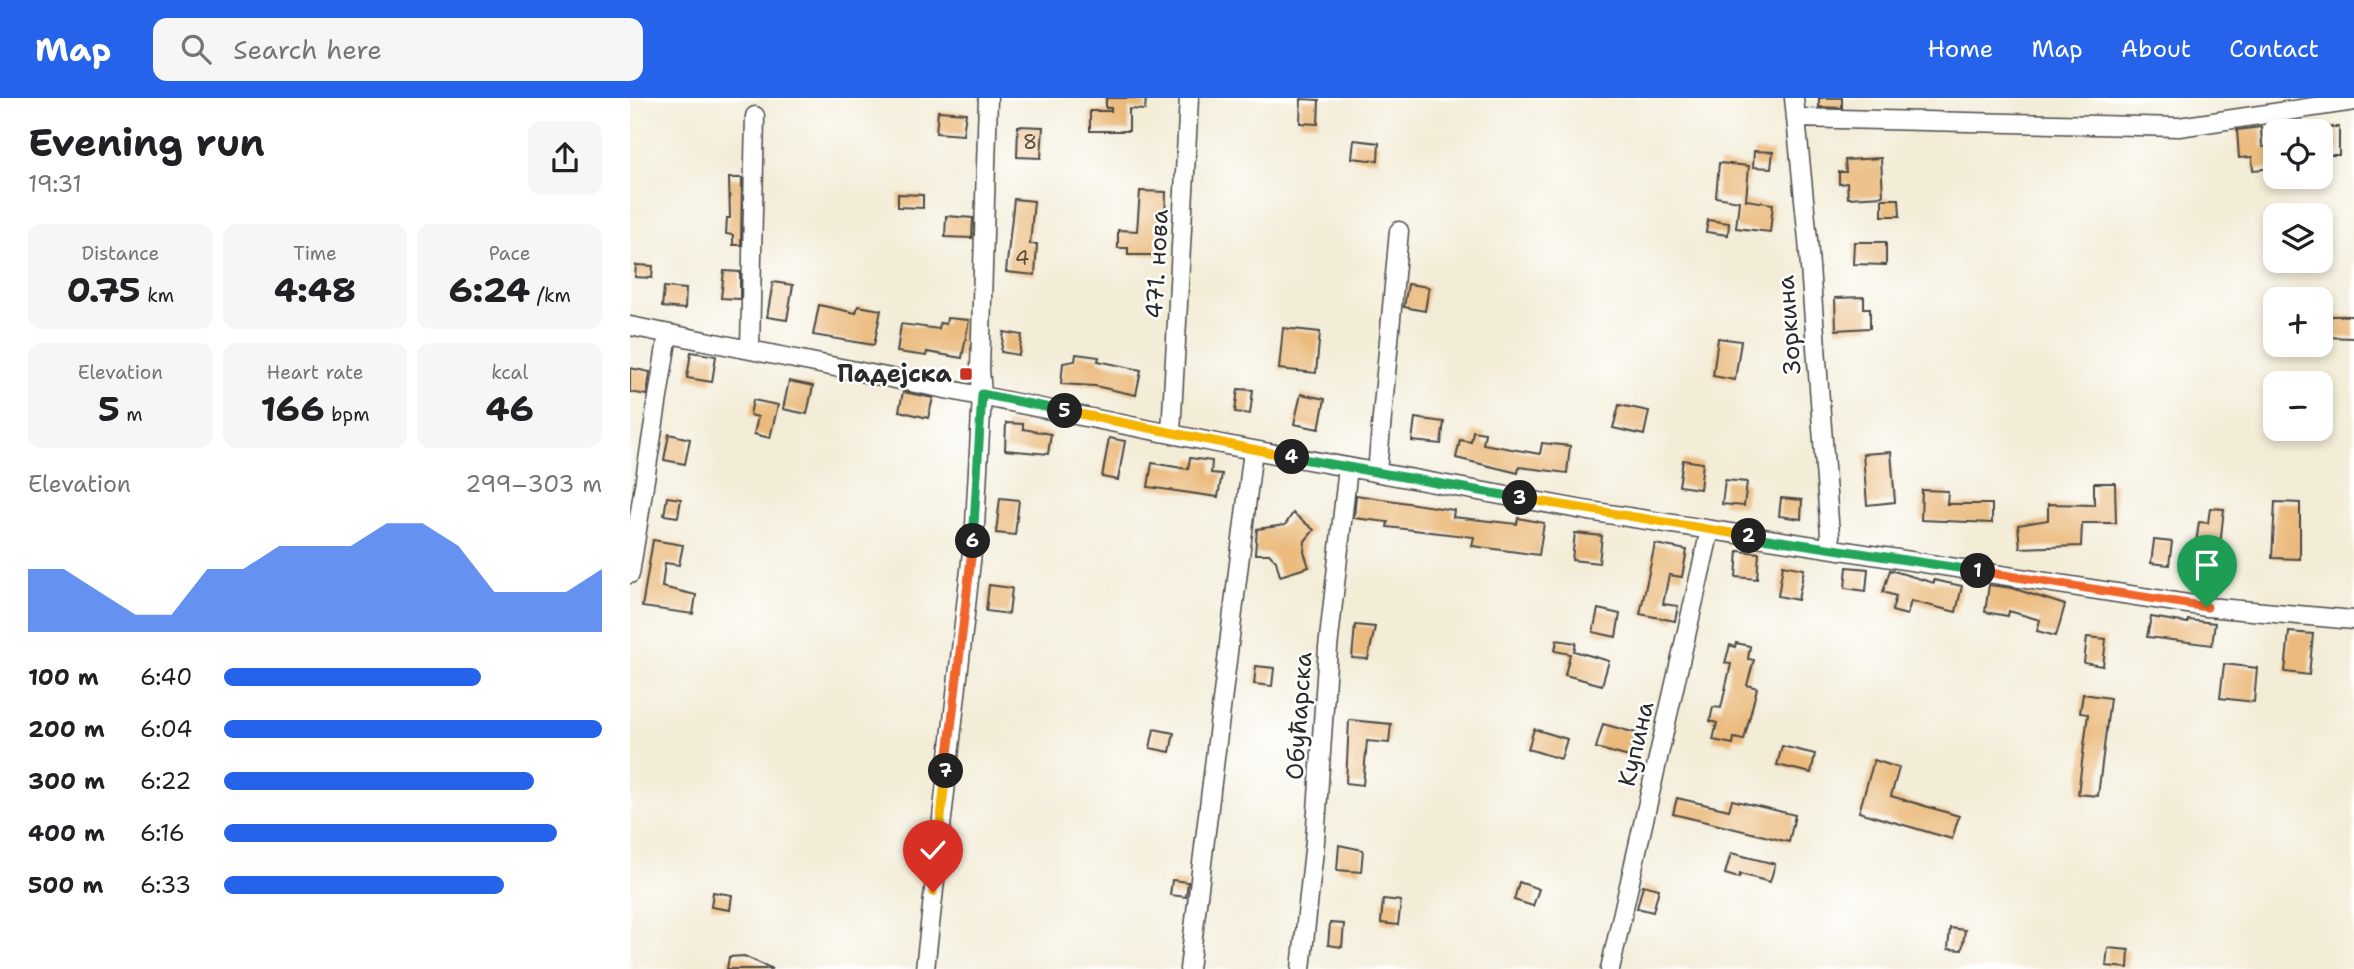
<!DOCTYPE html>
<meta charset="utf-8">
<style>
:root{--surface:#fff;--page:#f6f6f6;--text:#202124;--muted:#757577;--accent:#2563eb}
body{margin:0;font-family:"Shantell Sans",sans-serif;background:var(--page);color:var(--text);height:100vh;display:flex;flex-direction:column;font-size:26px;white-space:nowrap}
*{box-sizing:border-box;margin:0}
p{font-size:23px;color:var(--muted)}
.icon{flex:none;width:38px;height:38px;fill:none;stroke:currentColor;stroke-width:2;stroke-linecap:round;stroke-linejoin:round}
.map{position:relative;flex:1;overflow:hidden}
.details{display:flex;flex-direction:column;background:var(--surface);width:630px}
.details>*{flex:none}
.controls{position:absolute;left:1633px;top:21px;display:grid;gap:14px}
.controls a{display:grid;place-items:center;width:70px;height:70px;border-radius:14px;background:var(--surface);box-shadow:0 4px 10px #0003;font-size:35px}
.pin{position:absolute;display:grid;place-items:center;width:60px;height:60px;color:#fff;margin:-72px -30px;border-radius:50% 50% 50% 0;rotate:-45deg;box-shadow:0 0 7px #0007}
.pin .icon{rotate:45deg}
.km{position:absolute;width:35px;height:35px;margin:-18px;border-radius:50%;background:#222;color:#fff;font-size:19px;line-height:35px;text-align:center}
.round{display:grid;place-items:center;flex:none;width:74px;height:74px;border-radius:14px;background:var(--page)}
.summary{display:flex;align-items:center;justify-content:space-between;height:119px;padding:0 28px}
h1{font-size:38px;font-weight:700;line-height:52px}
.figures{display:grid;grid-template-columns:repeat(3,1fr);gap:10px;height:119px;padding:7px 28px}
.figures div{display:grid;align-content:center;border-radius:14px;background:var(--page);text-align:center}
.figures b{font-size:35px;font-weight:700}
.figures small{font-size:19px;font-weight:400}
.figures p{font-size:19px}
.chart{height:196px;padding:14px 28px}
.chart p{display:flex;justify-content:space-between}
.chart svg{width:100%;height:126px;margin-top:7px;fill:var(--accent);opacity:.7}
ul{padding:0 28px;list-style:none;font-size:23px}
li{display:grid;grid-template-columns:112px 84px 1fr;align-items:center;height:52px}
li i{height:18px;border-radius:9px;background:var(--accent)}
header{display:flex;align-items:center;gap:42px;box-sizing:border-box;height:98px;padding:0 35px;background:var(--accent);color:#fff}
header strong{font-size:33px}
nav{display:flex;gap:38px;margin-inline-start:auto;font-size:24px}
.search{width:490px;height:63px;background:var(--page);display:flex;align-items:center;gap:18px;box-sizing:border-box;padding:0 24px;border-radius:14px;color:var(--muted);font-size:26px}
main{display:flex;flex:1;min-height:0}
.map>svg:first-child{display:block}
</style>
<header>
<strong>Map</strong>
<div class="search"><svg class="icon" aria-label="search" viewBox="0 0 24 24"><circle cx="10" cy="10" r="6"/><path d="M15 15l6 6"/></svg>Search here</div>
<nav><a>Home</a><a>Map</a><a>About</a><a>Contact</a></nav>
</header>
<main>
<section class="details">
<div class="summary"><div><h1>Evening run</h1><p>19:31</p></div><a class="round"><svg class="icon" aria-label="share" viewBox="0 0 24 24"><path d="M12 15V3M7 8l5-5 5 5M5 13v7h14v-7"/></svg></a></div>
<div class="figures">
<div><p>Distance</p><b>0.75<small> km</small></b></div>
<div><p>Time</p><b>4:48</b></div>
<div><p>Pace</p><b>6:24<small> /km</small></b></div>
</div>
<div class="figures">
<div><p>Elevation</p><b>5<small> m</small></b></div>
<div><p>Heart rate</p><b>166<small> bpm</small></b></div>
<div><p>kcal</p><b>46</b></div>
</div>
<div class="chart"><p><span>Elevation</span>299–303 m</p>
<svg viewBox="0 0 160 44" preserveAspectRatio="none"><path d="M0 44V22L10 22L20 30L30 38L40 38L50 22L60 22L70 14L80 14L90 14L100 6L110 6L120 14L130 30L140 30L150 30L160 22V44z"/></svg>
</div>
<ul>
<li><b>100 m</b>6:40<i style="width:68%"></i></li>
<li><b>200 m</b>6:04<i style="width:100%"></i></li>
<li><b>300 m</b>6:22<i style="width:82%"></i></li>
<li><b>400 m</b>6:16<i style="width:88%"></i></li>
<li><b>500 m</b>6:33<i style="width:74%"></i></li>
</ul>
</section>
<div class="map">
<svg width="1724" height="871" viewBox="0 0 1724 871">
<rect width="100%" height="100%" fill="#fff"/>
<filter id="ink" filterUnits="userSpaceOnUse"><feTurbulence type="fractalNoise" baseFrequency=".0143" numOctaves="2"/><feDisplacementMap in="SourceGraphic" scale="14" xChannelSelector="R" yChannelSelector="G"/><feConvolveMatrix kernelMatrix="1 2 1 2 8 2 1 2 1" color-interpolation-filters="sRGB"/></filter>
<filter id="wash" filterUnits="userSpaceOnUse"><feTurbulence type="fractalNoise" baseFrequency=".00686" numOctaves="4" result="noise"/><feDisplacementMap in="SourceGraphic" scale="28" xChannelSelector="R" yChannelSelector="G"/><feGaussianBlur stdDeviation="1.57" result="paint"/><feColorMatrix in="noise" values="0 0 0 0 0 0 0 0 0 0 0 0 0 0 0 0 0 1.4 0 .05"/><feComposite in="paint" operator="in"/></filter>
<g filter="url(#wash)">
<rect width="100%" height="100%" fill="#f3ecd7"/>
<g id="blocks">
<path fill="#ebba7c" d="M 476,0 L 516,0 L 515,12 L 499,11 L 499,33 L 460,33 L 460,13 L 481,13 L 481,10 L 476,10 Z
M 1189,0 L 1212,0 L 1212,10 L 1189,9 Z
M 671,1 L 689,2 L 688,26 L 670,25 Z
M 308,13 L 336,15 L 333,37 L 306,35 Z
M 388,28 L 413,29 L 411,60 L 387,59 Z
M 1631,29 L 1632,49 L 1643,48 L 1645,70 L 1623,72 L 1622,59 L 1609,60 L 1607,32 Z
M 1692,29 L 1709,29 L 1709,57 L 1690,57 Z
M 724,42 L 749,45 L 748,63 L 722,60 Z
M 1124,53 L 1143,54 L 1141,70 L 1123,69 Z
M 1251,60 L 1253,98 L 1218,100 L 1217,85 L 1209,86 L 1209,74 L 1216,74 L 1215,62 Z
M 1089,65 L 1119,68 L 1116,102 L 1143,106 L 1140,134 L 1106,130 L 1109,103 L 1086,99 Z
M 99,80 L 112,80 L 111,147 L 103,147 L 103,137 L 96,136 L 97,120 L 100,120 Z
M 510,93 L 536,94 L 535,121 L 528,121 L 527,157 L 498,157 L 498,150 L 488,150 L 488,132 L 507,133 Z
M 268,96 L 293,97 L 293,110 L 268,109 Z
M 384,101 L 404,103 L 400,146 L 407,146 L 405,177 L 376,174 Z
M 1252,101 L 1269,101 L 1270,118 L 1252,118 Z
M 316,118 L 343,120 L 342,140 L 315,139 Z
M 1078,122 L 1099,125 L 1098,137 L 1076,134 Z
M 1224,144 L 1256,144 L 1256,167 L 1223,166 Z
M 6,167 L 23,168 L 22,180 L 5,179 Z
M 94,173 L 110,174 L 110,201 L 91,200 Z
M 143,184 L 163,187 L 157,222 L 137,219 Z
M 778,186 L 799,189 L 795,213 L 774,209 Z
M 34,189 L 56,191 L 55,211 L 32,209 Z
M 1234,199 L 1234,210 L 1240,210 L 1240,230 L 1206,232 L 1205,200 Z
M 189,207 L 226,215 L 228,208 L 251,212 L 244,247 L 183,237 Z
M 1690,218 L 1724,218 L 1724,240 L 1690,239 Z
M 317,220 L 339,222 L 332,260 L 297,254 L 296,258 L 267,254 L 271,226 L 309,231 L 310,225 L 316,226 Z
M 653,230 L 690,234 L 686,275 L 649,271 Z
M 374,234 L 392,237 L 389,257 L 371,254 Z
M 1088,240 L 1111,243 L 1105,282 L 1083,278 Z
M 61,254 L 86,258 L 82,284 L 57,280 Z
M 446,256 L 469,259 L 468,263 L 511,272 L 506,297 L 465,288 L 431,286 L 433,265 L 445,263 Z
M 0,270 L 20,274 L 17,297 L 0,294 Z
M 159,283 L 183,288 L 177,316 L 153,311 Z
M 608,291 L 623,292 L 620,316 L 605,314 Z
M 273,294 L 303,300 L 298,320 L 269,313 Z
M 671,296 L 695,301 L 689,331 L 664,326 Z
M 123,302 L 148,307 L 140,340 L 124,336 L 128,319 L 120,317 Z
M 989,307 L 1019,313 L 1014,337 L 983,330 Z
M 785,320 L 814,324 L 811,346 L 782,343 Z
M 376,325 L 393,326 L 393,331 L 421,336 L 418,356 L 375,352 Z
M 843,333 L 855,335 L 853,346 L 910,356 L 912,345 L 940,348 L 937,375 L 889,369 L 888,375 L 826,360 L 830,342 L 841,344 Z
M 39,336 L 60,341 L 55,366 L 34,362 Z
M 479,340 L 495,343 L 488,382 L 472,379 Z
M 1261,354 L 1265,404 L 1237,407 L 1233,356 Z
M 560,360 L 582,363 L 581,375 L 592,376 L 588,399 L 518,389 L 522,365 L 558,371 Z
M 1053,362 L 1073,365 L 1070,391 L 1049,388 Z
M 1095,382 L 1117,384 L 1114,408 L 1092,406 Z
M 1464,385 L 1485,385 L 1486,425 L 1452,425 L 1451,448 L 1390,450 L 1388,427 L 1418,422 L 1418,406 L 1464,407 Z
M 1292,392 L 1318,393 L 1317,406 L 1362,406 L 1362,425 L 1291,422 Z
M 726,397 L 824,412 L 823,419 L 887,426 L 888,420 L 914,425 L 909,457 L 842,448 L 844,439 L 757,429 L 758,424 L 724,420 Z
M 37,399 L 51,401 L 48,419 L 34,417 Z
M 370,400 L 389,402 L 385,437 L 366,435 Z
M 1151,400 L 1172,402 L 1171,421 L 1149,418 Z
M 1645,404 L 1670,405 L 1670,461 L 1642,460 Z
M 1580,410 L 1594,411 L 1590,448 L 1566,445 L 1569,424 L 1578,425 Z
M 663,415 L 684,432 L 675,443 L 674,454 L 679,469 L 650,478 L 646,463 L 639,456 L 625,456 L 627,431 L 655,427 Z
M 945,435 L 972,438 L 969,465 L 942,462 Z
M 23,442 L 53,447 L 49,467 L 35,465 L 32,489 L 66,497 L 63,516 L 12,509 Z
M 1524,442 L 1542,444 L 1539,467 L 1521,465 Z
M 1025,446 L 1057,452 L 1052,479 L 1039,477 L 1033,506 L 1048,508 L 1045,523 L 1010,516 Z
M 1108,453 L 1129,455 L 1127,481 L 1106,479 Z
M 1153,467 L 1174,471 L 1168,502 L 1148,498 Z
M 1217,469 L 1238,471 L 1236,493 L 1215,490 Z
M 1260,472 L 1304,485 L 1304,482 L 1332,488 L 1326,514 L 1281,503 L 1277,517 L 1262,513 L 1266,498 L 1253,494 Z
M 359,487 L 382,490 L 379,516 L 356,513 Z
M 1359,487 L 1382,490 L 1435,507 L 1426,538 L 1407,533 L 1410,522 L 1379,513 L 1378,518 L 1355,514 Z
M 968,511 L 990,516 L 986,539 L 963,534 Z
M 1521,519 L 1558,525 L 1558,522 L 1585,525 L 1582,547 L 1517,539 Z
M 725,527 L 745,529 L 738,561 L 722,560 Z
M 1659,534 L 1683,536 L 1679,577 L 1655,574 Z
M 1457,539 L 1476,541 L 1473,568 L 1454,565 Z
M 927,542 L 946,545 L 944,553 L 979,563 L 972,587 L 935,577 L 940,556 L 925,553 Z
M 1106,545 L 1120,548 L 1118,561 L 1124,562 L 1117,587 L 1127,590 L 1114,642 L 1104,640 L 1103,646 L 1083,642 L 1087,625 L 1080,623 L 1083,609 L 1091,610 L 1101,566 L 1095,565 L 1100,547 L 1105,549 Z
M 1594,566 L 1627,570 L 1624,604 L 1590,600 Z
M 626,568 L 644,570 L 642,588 L 624,586 Z
M 1453,596 L 1480,600 L 1468,698 L 1448,696 L 1458,616 L 1450,615 Z
M 719,622 L 761,626 L 759,645 L 737,643 L 733,687 L 716,685 Z
M 973,626 L 1006,635 L 999,659 L 966,650 Z
M 524,631 L 544,635 L 540,654 L 520,650 Z
M 904,631 L 937,641 L 931,661 L 898,651 Z
M 1152,648 L 1185,656 L 1181,675 L 1147,667 Z
M 1244,662 L 1269,670 L 1261,698 L 1329,718 L 1322,741 L 1229,714 Z
M 1047,700 L 1099,712 L 1102,702 L 1165,717 L 1159,744 L 1043,716 Z
M 709,747 L 733,752 L 731,774 L 707,772 Z
M 1101,755 L 1145,766 L 1140,784 L 1110,776 L 1109,780 L 1095,776 Z
M 542,782 L 558,784 L 556,799 L 540,797 Z
M 889,784 L 909,791 L 903,808 L 884,802 Z
M 1013,787 L 1029,791 L 1023,814 L 1007,810 Z
M 83,794 L 102,797 L 100,812 L 81,809 Z
M 753,801 L 771,803 L 768,827 L 751,825 Z
M 700,825 L 714,826 L 712,849 L 698,847 Z
M 1320,830 L 1335,832 L 1332,852 L 1318,851 Z
M 1478,850 L 1499,852 L 1498,870 L 1476,868 Z
M 114,858 L 143,871 L 97,871 L 99,859 Z"/>
</g>
</g>
<g filter="url(#ink)">
<use href="#blocks" fill-opacity="0" stroke="#494845" stroke-width="2"/>
<g fill="none" stroke-linecap="round" stroke-linejoin="round">
<defs>
<path id="minor" d="M 1164,0 L 1178,142 L 1201,450
M 1166,20 L 1549,29 L 1724,3
M 0,228 L 596,347 L 959,413 L 1577,509 L 1724,522
M 120,251 L 125,18
M 541,335 L 559,0
M 747,374 L 769,133
M 0,476 L 38,236
M 295,871 L 345,428 L 352,296 L 350,271 L 358,0
M 559,871 L 623,352
M 671,871 L 685,743 L 698,550 L 718,369
M 980,871 L 1080,432"/>
</defs>
<use href="#minor" stroke="#494845" stroke-width="21"/>
<use href="#minor" stroke="#fff" stroke-width="18"/>
</g>
</g>
<g fill="none" stroke-linecap="round" stroke-linejoin="round" filter="url(#ink)">
<defs>
<path id="split-1" d="M 1348,473 L 1577,509"/>
<path id="split-2" d="M 1119,438 L 1348,473"/>
<path id="split-3" d="M 890,400 L 1119,438"/>
<path id="split-4" d="M 662,359 L 890,400"/>
<path id="split-5" d="M 435,313 L 662,359"/>
<path id="split-6" d="M 343,443 L 352,296 L 435,313"/>
<path id="split-7" d="M 316,673 L 343,443"/>
<path id="split-8" d="M 303,794 L 316,673"/>
</defs>
<use href="#split-1" stroke="#fff" stroke-width="14"/>
<use href="#split-2" stroke="#fff" stroke-width="14"/>
<use href="#split-3" stroke="#fff" stroke-width="14"/>
<use href="#split-4" stroke="#fff" stroke-width="14"/>
<use href="#split-5" stroke="#fff" stroke-width="14"/>
<use href="#split-6" stroke="#fff" stroke-width="14"/>
<use href="#split-7" stroke="#fff" stroke-width="14"/>
<use href="#split-8" stroke="#fff" stroke-width="14"/>
<use href="#split-1" stroke="#f0652b" stroke-width="9"/>
<use href="#split-2" stroke="#22a559" stroke-width="9"/>
<use href="#split-3" stroke="#f5b400" stroke-width="9"/>
<use href="#split-4" stroke="#22a559" stroke-width="9"/>
<use href="#split-5" stroke="#f5b400" stroke-width="9"/>
<use href="#split-6" stroke="#22a559" stroke-width="9"/>
<use href="#split-7" stroke="#f0652b" stroke-width="9"/>
<use href="#split-8" stroke="#f5b400" stroke-width="9"/>
</g>
<rect fill="#c8321e" stroke="#fff" stroke-width="2.5" x="329" y="269" width="14" height="14" rx="3.5"/>
<g text-anchor="middle" stroke-width="5" stroke-linejoin="round" paint-order="stroke">
<g font-size="21" fill="#5b4f3f">
<text x="400" y="51">8</text>
<text x="392" y="167">4</text>
</g>
<g font-size="24" fill="#2b2b2b" stroke="#fff">
<text transform="translate(527 166) rotate(-87)" y="8">471. нова</text>
<text transform="translate(1159 227) rotate(-94)" y="8">Зоркина</text>
<text transform="translate(669 618) rotate(-86)" y="8">Обућарска</text>
<text transform="translate(1006 646) rotate(-77)" y="8">Купина</text>
</g>
<g font-size="24" font-weight="bold" fill="#2b2b2b" stroke="#fff" text-anchor="end">
<text x="322" y="284">Падејска</text>
</g>
</g>
</svg>
<div class="controls">
<a><svg class="icon" aria-label="locate" viewBox="0 0 24 24"><circle cx="12" cy="12" r="6"/><path d="M12 2v4M12 18v4M2 12h4M18 12h4"/></svg></a>
<a><svg class="icon" aria-label="layers" viewBox="0 0 24 24"><path d="M12 4l9 5-9 5-9-5zM3 14l9 5 9-5"/></svg></a>
<a>+</a>
<a>−</a>
</div>
<div class="pin" style="left:1577px;top:509px;background:#1e9e55"><svg class="icon" aria-label="arrive" viewBox="0 0 24 24"><path d="M6 21V4h12l-3 4 3 4H6"/></svg></div>
<div class="pin" style="left:303px;top:794px;background:#d93025"><svg class="icon" aria-label="check" viewBox="0 0 24 24"><path d="M5 12l5 5 9-10"/></svg></div>
<b class="km" style="left:1348px;top:473px">1</b>
<b class="km" style="left:1119px;top:438px">2</b>
<b class="km" style="left:890px;top:400px">3</b>
<b class="km" style="left:662px;top:359px">4</b>
<b class="km" style="left:435px;top:313px">5</b>
<b class="km" style="left:343px;top:443px">6</b>
<b class="km" style="left:316px;top:673px">7</b>
</div>
</main>
